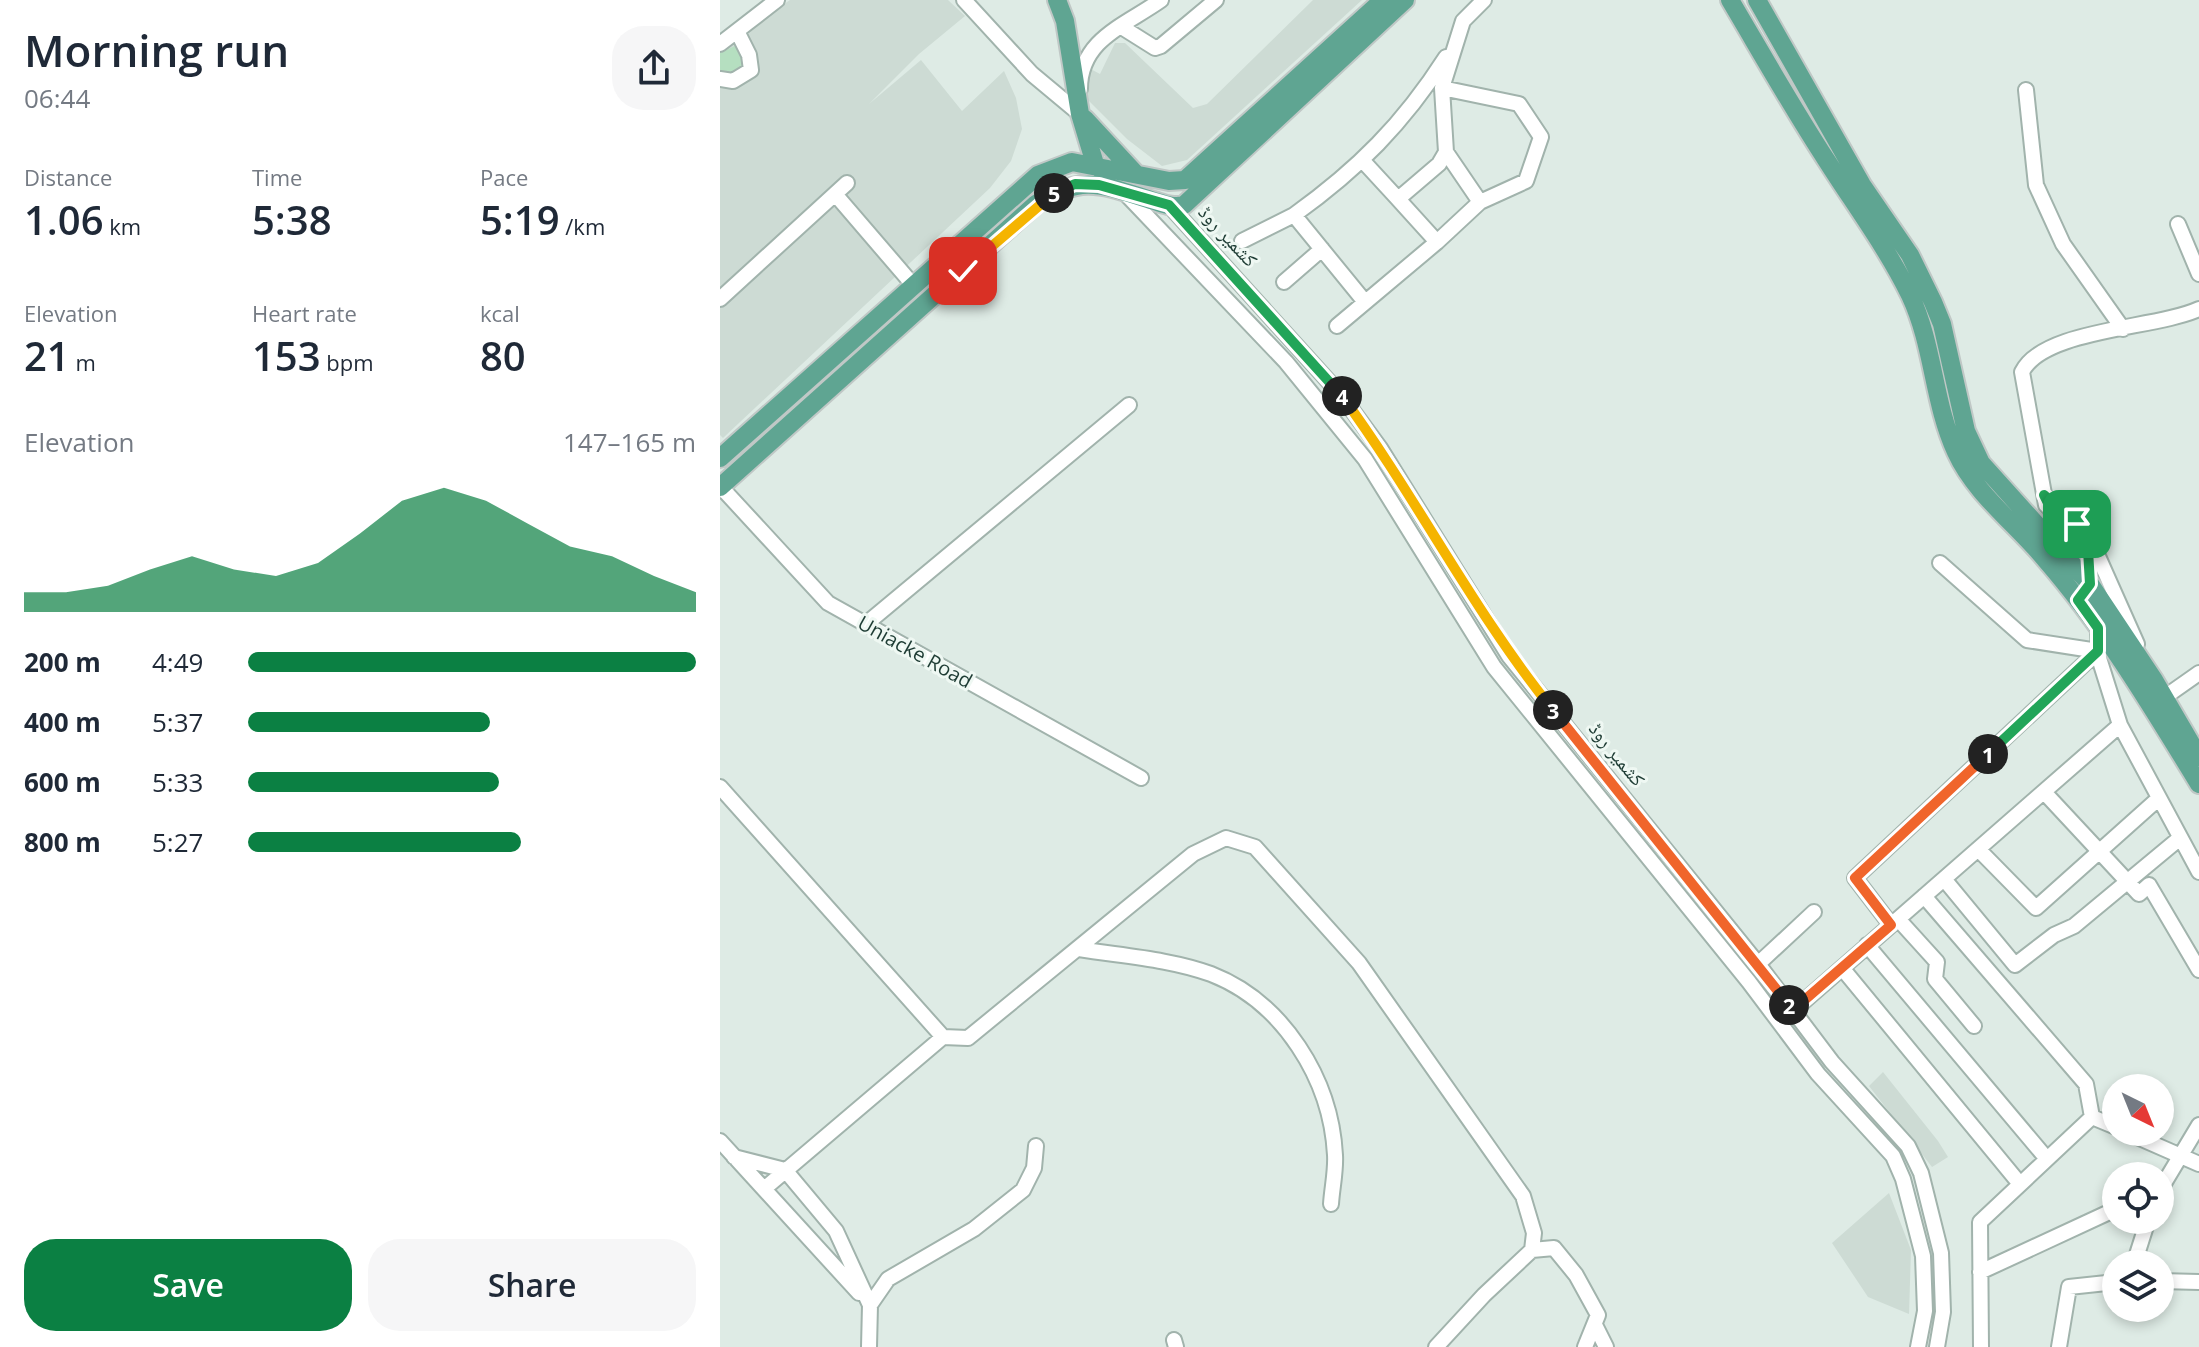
<!DOCTYPE html>
<meta charset="utf-8">
<style>
:root{--surface:#fff;--page:#f6f6f7;--text:#1f2937;--muted:#747a83;--accent:#0b8043}
body{margin:0;font-family:"Open Sans","Noto Naskh Arabic",sans-serif;background:var(--page);color:var(--text);height:100vh;display:flex;flex-direction:column;font-size:30px;white-space:nowrap}
*{box-sizing:border-box;margin:0}
p{font-size:26px;color:var(--muted)}
.icon{flex:none;width:44px;height:44px;fill:none;stroke:currentColor;stroke-width:2;stroke-linecap:round;stroke-linejoin:round}
.map{position:relative;flex:1;overflow:hidden}
.drawer{display:flex;flex-direction:column;background:var(--surface);width:720px}
.drawer>*{flex:none}
.needle{width:52px;rotate:137deg}
.tools{position:absolute;left:1382px;top:1074px;display:grid;gap:16px}
.tools a{display:grid;place-items:center;width:72px;height:72px;border-radius:50%;background:var(--surface);box-shadow:0 4px 12px #0003;font-size:40px}
.pin{position:absolute;display:grid;place-items:center;width:68px;height:68px;color:#fff;margin:-34px;border-radius:16px;box-shadow:0 4px 12px #0006}
.km{position:absolute;width:40px;height:40px;margin:-20px;border-radius:50%;background:#222;color:#fff;font-size:22px;line-height:40px;text-align:center}
.round{display:grid;place-items:center;flex:none;width:84px;height:84px;border-radius:32px;background:var(--page)}
.overview{display:flex;align-items:center;justify-content:space-between;height:136px;padding:0 24px}
h1{font-size:44px;font-weight:600;line-height:60px}
.metrics{display:grid;grid-template-columns:repeat(3,1fr);gap:12px;height:136px;padding:8px 24px}
.metrics div{display:grid;align-content:center}
.metrics b{font-size:40px;font-weight:600}
.metrics small{font-size:22px;font-weight:400}
.metrics p{font-size:22px}
.chart{height:224px;padding:16px 24px}
.chart p{display:flex;justify-content:space-between}
.chart svg{width:100%;height:144px;margin-top:8px;fill:var(--accent);opacity:.7}
.cta{display:flex;gap:16px;margin-top:auto;padding:16px 24px}
.cta a{flex:1;height:92px;border-radius:32px;background:var(--accent);color:#fff;font-size:32px;font-weight:600;line-height:92px;text-align:center}
.cta a+a{background:var(--page);color:var(--text)}
ul{padding:0 24px;list-style:none;font-size:26px}
li{display:grid;grid-template-columns:128px 96px 1fr;align-items:center;height:60px}
li i{height:20px;border-radius:10px;background:var(--accent)}
main{display:flex;flex:1;min-height:0}
.map>svg:first-child{display:block}
</style>
<main>
<section class="drawer">
<div class="overview"><div><h1>Morning run</h1><p>06:44</p></div><a class="round"><svg class="icon" aria-label="share" viewBox="0 0 24 24"><path d="M12 15V3M7 8l5-5 5 5M5 13v7h14v-7"/></svg></a></div>
<div class="metrics">
<div><p>Distance</p><b>1.06<small> km</small></b></div>
<div><p>Time</p><b>5:38</b></div>
<div><p>Pace</p><b>5:19<small> /km</small></b></div>
</div>
<div class="metrics">
<div><p>Elevation</p><b>21<small> m</small></b></div>
<div><p>Heart rate</p><b>153<small> bpm</small></b></div>
<div><p>kcal</p><b>80</b></div>
</div>
<div class="chart"><p><span>Elevation</span>147–165 m</p>
<svg viewBox="0 0 160 44" preserveAspectRatio="none"><path d="M0 44V38L10 38L20 36L30 31L40 27L50 31L60 33L70 29L80 20L90 10L100 6L110 10L120 17L130 24L140 27L150 33L160 38V44z"/></svg>
</div>
<ul>
<li><b>200 m</b>4:49<i style="width:100%"></i></li>
<li><b>400 m</b>5:37<i style="width:54%"></i></li>
<li><b>600 m</b>5:33<i style="width:56%"></i></li>
<li><b>800 m</b>5:27<i style="width:61%"></i></li>
</ul>
<div class="cta"><a>Save</a><a>Share</a></div>
</section>
<div class="map">
<svg width="1479" height="1347" viewBox="0 0 1479 1347">
<rect width="100%" height="100%" fill="#deebe5"/>
<path fill="#cddbd4" d="M 70,0 L 228,0 L 245,16 L 199,54 L 149,104 L 201,60 L 242,111 L 284,71 L 296,98 L 302,129 L 291,161 L 270,188 L 3,438 L 0,435 L 0,48 Z
M 593,0 L 642,0 L 467,160 L 442,166 L 407,139 L 352,84 L 363,65 L 380,74 L 395,43 L 405,43 L 473,108 L 487,104 Z
M 1163,1072 L 1218,1141 L 1228,1157 L 1212,1167 L 1149,1086 Z
M 1169,1193 L 1191,1250 L 1189,1314 L 1148,1297 L 1112,1243 Z"/>
<path fill="#b5dfc0" d="M 17,45 L 26,62 L 19,75 L 0,72 L 0,53 Z"/>
<g fill="none" stroke-linecap="round" stroke-linejoin="round">
<defs>
<path id="minor" d="M 244,0 L 312,74 L 360,114
M 400,26 L 435,48 L 441,46 L 496,0
M 0,44 L 57,0
M 0,79 L 13,81 L 31,70 L 29,55 L 18,33
M 722,88 L 799,104 L 821,137 L 806,181 L 760,202
M 360,89 C 360,39 406,25 441,0
M 1306,90 L 1316,185 L 1343,244 L 1403,329
M 643,161 L 678,199
M 404,192 L 566,362 L 645,459 L 774,667 L 1029,982 L 1098,1074 L 1173,1156 L 1183,1179 L 1203,1256 L 1205,1311 L 1198,1347
M 115,194 L 194,286
M 449,205 L 621,395 L 660,448 L 789,656 L 1038,964 L 1112,1062 L 1188,1146 L 1201,1173 L 1221,1253 L 1223,1312 L 1217,1347
M 574,215 C 638,169 683,124 726,57
M 1458,224 L 1479,274
M 522,241 L 574,215 L 645,302
M 717,242 L 760,202 L 726,152
M 564,282 L 602,249
M 0,299 L 127,183
M 617,326 L 717,242 L 678,199 L 719,164 L 726,152 L 722,88 L 743,21 L 764,0
M 1,487 L 108,603 L 421,778
M 1334,503 L 1369,536 L 1417,644
M 1220,563 L 1307,640 L 1378,651
M 1367,587 L 1371,558 L 1368,550 L 1326,505 L 1302,372 C 1323,329 1435,329 1479,309
M 146,624 L 409,405
M 1442,699 L 1479,673
M 1400,725 L 1479,872
M 0,787 L 223,1037 L 248,1038 L 473,854 L 506,838 L 535,847 L 639,963 L 803,1196 L 814,1233 L 812,1250
M 1324,792 L 1419,894 L 1429,885 L 1479,970
M 1258,849 L 1316,908 L 1438,799
M 1224,879 L 1295,965 L 1334,935 L 1354,926 L 1460,838
M 1204,896 L 1366,1084 L 1372,1117
M 1178,919 L 1217,962 L 1215,979 L 1254,1026
M 1171,925 L 1135,878 L 1378,651
M 1147,945 L 1327,1159
M 359,949 C 402,956 450,959 491,974 C 563,1002 611,1079 615,1155 C 616,1171 612,1188 611,1204
M 1038,964 L 1094,912
M 1122,968 L 1300,1184
M 1067,1016 L 1400,725 L 1379,658 L 1378,628
M 1406,1132 L 1479,1164
M 0,1141 L 139,1293
M 14,1157 L 65,1170 L 116,1231 L 150,1305 L 149,1347
M 44,1189 L 223,1037
M 1440,1190 L 1479,1125
M 1414,1264 L 1428,1220
M 1260,1272 L 1396,1209
M 1440,1281 L 1479,1282
M 150,1305 L 168,1279 L 254,1229 L 303,1190 L 314,1168 L 316,1146
M 876,1327 L 886,1347
M 454,1340 L 456,1347
M 716,1347 L 764,1295 L 812,1250 L 834,1248 L 856,1275 L 878,1315 L 865,1347
M 1261,1347 L 1260,1222 L 1372,1117 L 1396,1127
M 1339,1347 L 1349,1287 L 1396,1282"/>
<path id="major" d="M 337,0 L 345,21 L 360,114 L 375,164 L 381,170
M 1010,0 C 1042,54 1073,109 1107,161 C 1135,205 1167,248 1190,295 C 1214,346 1213,402 1236,452 C 1255,494 1296,524 1325,559 C 1385,628 1432,707 1479,784
M 1037,0 L 1142,185 L 1190,255 L 1213,302 L 1222,324 L 1246,431 L 1261,463 L 1370,584 L 1434,680 L 1479,757
M 365,119 L 415,173
M 0,458 L 318,175 L 352,162 L 449,181 L 465,180 L 663,0
M 0,487 L 316,204 C 363,173 383,185 434,201 C 444,204 453,208 464,205 L 685,0"/>
</defs>
<use href="#minor" stroke="#a1b3ac" stroke-width="18"/>
<use href="#major" stroke="#c0c8c6" stroke-width="22"/>
<use href="#minor" stroke="#fff" stroke-width="14"/>
<use href="#major" stroke="#5fa592" stroke-width="18"/>
</g>
<g fill="none" stroke-linecap="round" stroke-linejoin="round">
<defs>
<path id="split-1" d="M 1268,754 L 1378,651 L 1378,628 L 1358,600 L 1370,584 L 1368,550 L 1335,517 L 1324,495 L 1357,524"/>
<path id="split-2" d="M 1069,1005 L 1073,1010 L 1171,925 L 1135,878 L 1268,754"/>
<path id="split-3" d="M 833,710 L 1069,1005"/>
<path id="split-4" d="M 622,396 C 697,498 753,611 833,710"/>
<path id="split-5" d="M 334,193 L 355,184 L 379,185 L 449,205 L 622,396"/>
<path id="split-6" d="M 243,271 L 334,193"/>
</defs>
<use href="#split-1" stroke="#fff" stroke-width="16"/>
<use href="#split-2" stroke="#fff" stroke-width="16"/>
<use href="#split-3" stroke="#fff" stroke-width="16"/>
<use href="#split-4" stroke="#fff" stroke-width="16"/>
<use href="#split-5" stroke="#fff" stroke-width="16"/>
<use href="#split-6" stroke="#fff" stroke-width="16"/>
<use href="#split-1" stroke="#22a559" stroke-width="10"/>
<use href="#split-2" stroke="#f0652b" stroke-width="10"/>
<use href="#split-3" stroke="#f0652b" stroke-width="10"/>
<use href="#split-4" stroke="#f5b400" stroke-width="10"/>
<use href="#split-5" stroke="#22a559" stroke-width="10"/>
<use href="#split-6" stroke="#f5b400" stroke-width="10"/>
</g>
<g text-anchor="middle" stroke-width="6" stroke-linejoin="round" paint-order="stroke">
<g font-size="20" fill="#1e3c34" stroke="#eff8f3">
<text transform="translate(508 236) rotate(47)" y="7">کشمیر روڈ</text>
<text transform="translate(195 652) rotate(29)" y="7">Uniacke Road</text>
<text transform="translate(897 754) rotate(51)" y="7">کشمیر روڈ</text>
</g>
</g>
</svg>
<div class="tools">
<a><svg class="needle" viewBox="-14 -14 28 28"><path d="M0-13l5 13h-10z" fill="#e53935"/><path d="M0 13l5-13h-10z" fill="#747a83"/></svg></a>
<a><svg class="icon" aria-label="locate" viewBox="0 0 24 24"><circle cx="12" cy="12" r="6"/><path d="M12 2v4M12 18v4M2 12h4M18 12h4"/></svg></a>
<a><svg class="icon" aria-label="layers" viewBox="0 0 24 24"><path d="M12 4l9 5-9 5-9-5zM3 14l9 5 9-5"/></svg></a>
</div>
<div class="pin" style="left:1357px;top:524px;background:#1e9e55"><svg class="icon" aria-label="arrive" viewBox="0 0 24 24"><path d="M6 21V4h12l-3 4 3 4H6"/></svg></div>
<div class="pin" style="left:243px;top:271px;background:#d93025"><svg class="icon" aria-label="check" viewBox="0 0 24 24"><path d="M5 12l5 5 9-10"/></svg></div>
<b class="km" style="left:1268px;top:754px">1</b>
<b class="km" style="left:1069px;top:1005px">2</b>
<b class="km" style="left:833px;top:710px">3</b>
<b class="km" style="left:622px;top:396px">4</b>
<b class="km" style="left:334px;top:193px">5</b>
</div>
</main>
